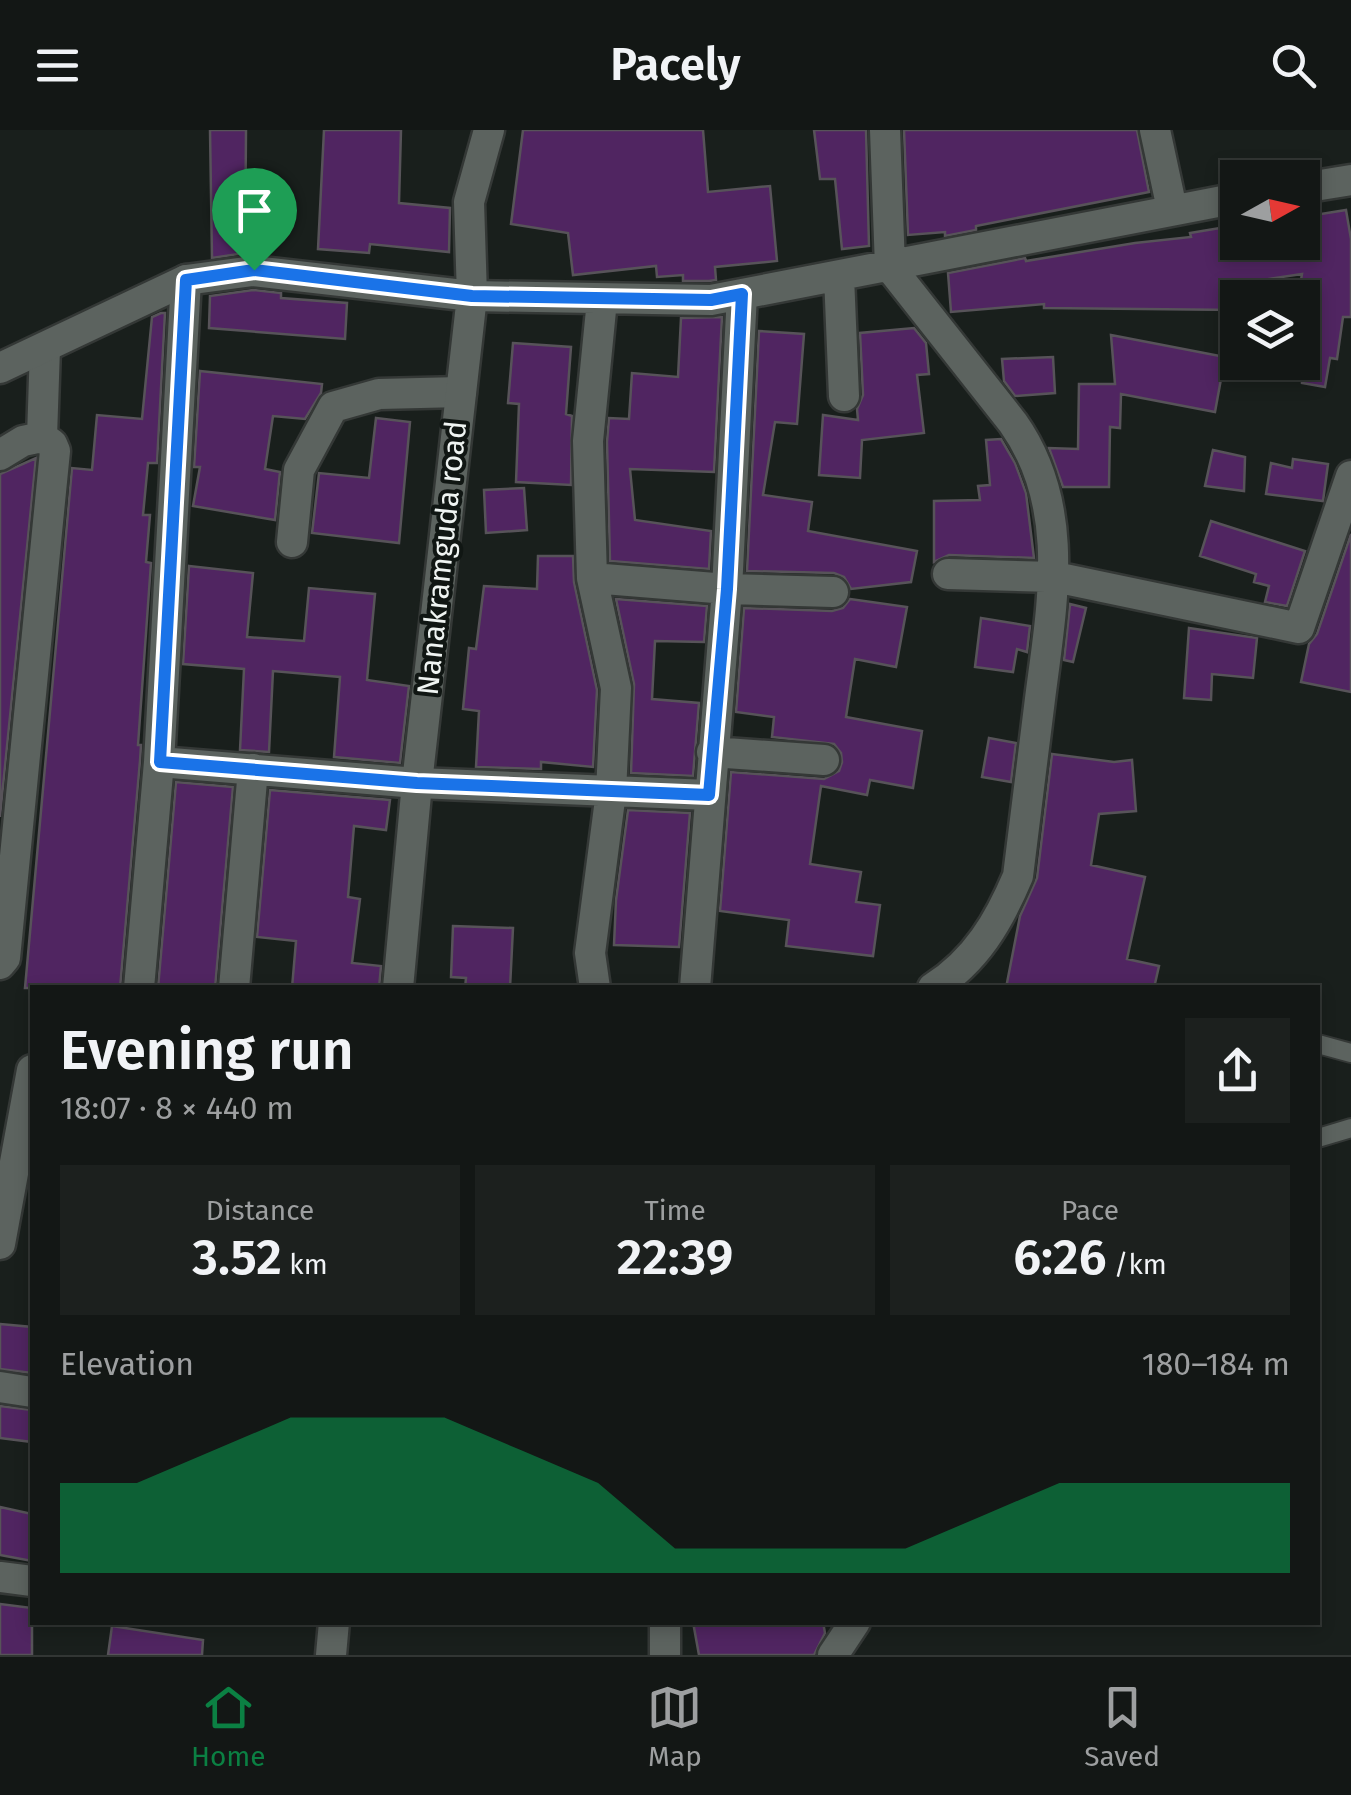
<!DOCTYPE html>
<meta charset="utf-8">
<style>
:root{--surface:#131715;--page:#1c201e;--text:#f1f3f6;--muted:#9d9fa0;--line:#323634;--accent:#0b8043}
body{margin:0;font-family:"Fira Sans",sans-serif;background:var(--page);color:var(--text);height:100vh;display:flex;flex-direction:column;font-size:38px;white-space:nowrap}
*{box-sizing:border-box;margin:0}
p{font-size:32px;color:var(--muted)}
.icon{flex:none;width:55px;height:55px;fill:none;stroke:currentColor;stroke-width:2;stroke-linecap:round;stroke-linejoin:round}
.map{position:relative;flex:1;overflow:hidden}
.details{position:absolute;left:30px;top:855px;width:1290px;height:640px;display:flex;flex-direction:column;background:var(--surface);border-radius:0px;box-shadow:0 5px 15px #0003,0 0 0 2px var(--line)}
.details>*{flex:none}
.needle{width:65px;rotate:82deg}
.fabs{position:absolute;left:1220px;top:30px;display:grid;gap:20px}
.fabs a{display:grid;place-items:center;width:100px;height:100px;border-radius:0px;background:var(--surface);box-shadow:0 5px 15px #0003,0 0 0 2px var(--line);font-size:50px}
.pin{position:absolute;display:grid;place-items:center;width:85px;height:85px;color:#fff;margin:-102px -42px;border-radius:50% 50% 50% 0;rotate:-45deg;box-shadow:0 0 10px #0007}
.pin .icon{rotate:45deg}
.round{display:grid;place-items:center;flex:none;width:105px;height:105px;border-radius:0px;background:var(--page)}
.head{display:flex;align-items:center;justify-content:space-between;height:170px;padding:0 30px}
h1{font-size:55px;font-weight:600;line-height:75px}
.metrics{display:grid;grid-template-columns:repeat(3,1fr);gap:15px;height:170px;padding:10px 30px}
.metrics div{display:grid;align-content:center;border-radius:0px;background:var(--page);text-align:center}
.metrics b{font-size:50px;font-weight:600}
.metrics small{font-size:28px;font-weight:400}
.metrics p{font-size:28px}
.chart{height:280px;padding:20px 30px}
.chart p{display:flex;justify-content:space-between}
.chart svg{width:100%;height:180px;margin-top:10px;fill:var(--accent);opacity:.7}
header{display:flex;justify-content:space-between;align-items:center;height:130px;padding:0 30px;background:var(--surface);font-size:45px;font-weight:600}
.dock{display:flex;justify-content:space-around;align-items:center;height:140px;border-top:2px solid var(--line);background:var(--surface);font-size:28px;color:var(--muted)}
.dock a{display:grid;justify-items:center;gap:5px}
.dock .on{color:var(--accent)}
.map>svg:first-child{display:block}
</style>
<header><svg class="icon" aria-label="menu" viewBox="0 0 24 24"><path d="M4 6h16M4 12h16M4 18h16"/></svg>Pacely<svg class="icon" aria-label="search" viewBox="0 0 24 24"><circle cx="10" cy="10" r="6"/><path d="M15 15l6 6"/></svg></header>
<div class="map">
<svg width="1351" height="1525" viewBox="0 0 1351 1525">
<rect width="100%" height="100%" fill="#191f1c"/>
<path fill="#502561" stroke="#575359" stroke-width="2.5" d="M 210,0 L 246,0 L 245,123 L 212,128 Z
M 324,0 L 401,0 L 399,73 L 450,78 L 449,122 L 370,114 L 369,123 L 318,119 Z
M 523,0 L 703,0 L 708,62 L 770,56 L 777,131 L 715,137 L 716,150 L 709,151 L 683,151 L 683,145 L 657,147 L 656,136 L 573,145 L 568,103 L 511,94 Z
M 814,0 L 866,0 L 869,116 L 842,119 L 835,49 L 820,49 Z
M 904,0 L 1137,0 L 1149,62 L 976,96 L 976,100 L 945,106 L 945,102 L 908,105 Z
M 1346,80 L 1351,109 L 1351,187 L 1343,187 L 1337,229 L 1330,228 L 1325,257 L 1302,253 L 1302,168 L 1298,168 L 1302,144 L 1249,152 L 1249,168 L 1238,168 L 1238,180 L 1044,178 L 1044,174 L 951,182 L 948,143 L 1025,128 L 1026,131 L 1135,113 L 1191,107 L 1190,103 L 1238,95 L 1238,112 L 1302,112 L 1302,87 Z
M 253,160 L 281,163 L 281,168 L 347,173 L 345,209 L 209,198 L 210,166 Z
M 161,183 L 165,183 L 157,333 L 148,333 L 143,385 L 150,385 L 146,432 L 151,433 L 138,615 L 141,615 L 140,631 L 120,858 L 25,858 L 72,338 L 92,340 L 97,285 L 142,289 L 152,187 Z
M 722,187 L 714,342 L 630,339 L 635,390 L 711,401 L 709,439 L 610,431 L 607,312 L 609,288 L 629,289 L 632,243 L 678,247 L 681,188 Z
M 914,198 L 926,213 L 929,244 L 917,245 L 924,303 L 862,310 L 860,348 L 819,345 L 823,285 L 858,290 L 857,279 L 863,265 L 860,203 Z
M 759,201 L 804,204 L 797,294 L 775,292 L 763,365 L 812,372 L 808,401 L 917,421 L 911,452 L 851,459 L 844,447 L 834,443 L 747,441 Z
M 1111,205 L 1225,227 L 1215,282 L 1121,264 L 1120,298 L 1110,297 L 1109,357 L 1063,357 L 1049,318 L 1078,319 L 1079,254 L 1115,254 Z
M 513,213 L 571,217 L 566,284 L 572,286 L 571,355 L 516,352 L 519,274 L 508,273 Z
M 1053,227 L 1055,263 L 1015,266 L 1004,251 L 1002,229 Z
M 200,241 L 322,254 L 321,263 L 305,289 L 273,286 L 265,339 L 280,342 L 275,390 L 193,376 L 200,337 L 194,337 Z
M 376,288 L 410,292 L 399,413 L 312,403 L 319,343 L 369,348 Z
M 1001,309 L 1015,333 L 1026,363 L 1034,428 L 949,425 L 934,432 L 934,371 L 980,370 L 978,356 L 990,355 L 986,310 Z
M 1213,320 L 1245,327 L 1244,361 L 1205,356 Z
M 36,328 L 0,686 L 0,687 L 0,344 Z
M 1293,329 L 1328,334 L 1323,371 L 1266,364 L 1271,333 L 1292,338 Z
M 524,358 L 527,400 L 486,403 L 484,360 Z
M 1211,391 L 1305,421 L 1287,476 L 1265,472 L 1269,456 L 1254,452 L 1256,444 L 1200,426 Z
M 1351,404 L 1351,562 L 1301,552 L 1309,514 L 1317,504 Z
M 538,426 L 573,426 L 574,452 L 597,560 L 593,637 L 541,632 L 541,639 L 476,637 L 479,581 L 463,579 L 469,518 L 476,519 L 484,456 L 537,459 Z
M 189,436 L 253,443 L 247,507 L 304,511 L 309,458 L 375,464 L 367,550 L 409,556 L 400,633 L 334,627 L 340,547 L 273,541 L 269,622 L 240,620 L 244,539 L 183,534 Z
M 616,469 L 707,476 L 704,512 L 655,511 L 652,569 L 699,573 L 693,646 L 631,643 L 634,554 Z
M 850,469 L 907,477 L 896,537 L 855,529 L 846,587 L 922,601 L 913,658 L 870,650 L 867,665 L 821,656 L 810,734 L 861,742 L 856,772 L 880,775 L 873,826 L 786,816 L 789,790 L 720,781 L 731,642 L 824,649 L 839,641 L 842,632 L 841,623 L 834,614 L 772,607 L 774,587 L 736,582 L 744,478 L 832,481 L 843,478 Z
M 1070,474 L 1086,478 L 1073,532 L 1064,530 Z
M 981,488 L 1030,496 L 1027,522 L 1017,519 L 1013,542 L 975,537 Z
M 1189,498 L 1257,508 L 1253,548 L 1212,544 L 1211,570 L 1184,568 Z
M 989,608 L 1016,613 L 1011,652 L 982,647 Z
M 1052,624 L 1114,632 L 1132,630 L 1136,681 L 1099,684 L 1091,735 L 1145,747 L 1127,829 L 1159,836 L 1154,858 L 1006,858 L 1020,786 L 1037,748 Z
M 176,652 L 233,657 L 215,858 L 158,858 Z
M 270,660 L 390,670 L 386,700 L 354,696 L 348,767 L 360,769 L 352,833 L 381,836 L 379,858 L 292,858 L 296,811 L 257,807 Z
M 628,680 L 690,683 L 679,817 L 614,815 L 616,770 Z
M 453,796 L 513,798 L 510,858 L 465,858 L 466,848 L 451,847 Z
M 0,1194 L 32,1197 L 32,1243 L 0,1239 Z
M 0,1276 L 32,1280 L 32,1312 L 0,1308 Z
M 0,1377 L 32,1384 L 32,1431 L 0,1425 Z
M 0,1474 L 32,1478 L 32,1525 L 0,1525 Z
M 693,1492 L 823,1492 L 825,1503 L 814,1525 L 699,1525 Z
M 112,1496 L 203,1510 L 202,1525 L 108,1525 Z"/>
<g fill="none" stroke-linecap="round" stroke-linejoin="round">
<defs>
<path id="lane" d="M 1318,914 L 1351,923
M 1318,1008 L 1351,998"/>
<path id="street" d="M 885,0 L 890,137 L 1013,293 C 1072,376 1052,475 1040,569 C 1033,628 1025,687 1018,746 C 999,791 976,831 933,858
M 1155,0 L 1172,79
M 1302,58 L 1351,50
M 839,146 L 844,266
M 472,166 L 711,170 L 1238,68
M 42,307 L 45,218
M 0,325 L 23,311 L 42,307
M 292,412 L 299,340 L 333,277 L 379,264 L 461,262
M 948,444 L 1055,447 L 1299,498 L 1351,346
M 592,448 L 727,459 L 833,462
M 712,622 L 824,630
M 159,632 L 417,653 L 709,665
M 0,834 L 5,828 L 55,321 L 52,314 L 42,307
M 139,858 L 159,632 L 186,150
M 234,858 L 253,639
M 595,858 L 590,823 L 611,662 L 616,558 L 592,448 L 588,311 L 602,170
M 695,858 L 727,459 L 742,164
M 0,1114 L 32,940
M 0,1257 L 32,1262
M 0,1447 L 32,1451
M 665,1525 L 665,1492
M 833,1525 L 855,1492"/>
<path id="secondary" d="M 0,238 L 186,150 L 253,141 L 472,166
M 398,858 L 417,653 L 472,166 L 469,72 L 489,0
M 331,1525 L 334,1492"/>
</defs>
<use href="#lane" stroke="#343836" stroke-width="22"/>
<use href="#street" stroke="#343836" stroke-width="35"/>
<use href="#secondary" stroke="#343836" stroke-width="35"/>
<use href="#lane" stroke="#5c635f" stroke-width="18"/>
<use href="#street" stroke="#5c635f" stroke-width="30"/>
<use href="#secondary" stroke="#5c635f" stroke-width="30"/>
</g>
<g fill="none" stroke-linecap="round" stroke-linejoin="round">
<defs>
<path id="route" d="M 254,140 L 472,166 L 711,170 L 742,164 L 727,459 L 709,665 L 417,653 L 160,632 L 186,150 Z"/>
</defs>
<use href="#route" stroke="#fff" stroke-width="20"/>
<use href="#route" stroke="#1a73e8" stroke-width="12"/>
</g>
<g text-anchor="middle" stroke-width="8" stroke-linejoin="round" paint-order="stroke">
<g font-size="30" fill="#eff4f2" stroke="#101613">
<text transform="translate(442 428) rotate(-84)" y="10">Nanakramguda road</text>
</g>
</g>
</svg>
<div class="fabs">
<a><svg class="needle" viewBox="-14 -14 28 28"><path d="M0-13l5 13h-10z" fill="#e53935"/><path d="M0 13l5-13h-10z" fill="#9d9fa0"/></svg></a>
<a><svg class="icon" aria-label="layers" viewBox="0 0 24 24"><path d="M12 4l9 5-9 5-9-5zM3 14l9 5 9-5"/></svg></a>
</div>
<div class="pin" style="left:254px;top:140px;background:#1e9e55"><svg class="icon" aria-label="arrive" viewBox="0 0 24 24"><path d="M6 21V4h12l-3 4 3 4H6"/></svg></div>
<section class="details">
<div class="head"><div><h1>Evening run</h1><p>18:07 · 8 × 440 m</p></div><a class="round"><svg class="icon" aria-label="share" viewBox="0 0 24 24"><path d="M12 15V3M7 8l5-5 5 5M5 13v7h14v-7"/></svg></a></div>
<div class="metrics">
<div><p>Distance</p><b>3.52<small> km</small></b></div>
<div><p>Time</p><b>22:39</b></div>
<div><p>Pace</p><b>6:26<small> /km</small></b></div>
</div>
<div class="chart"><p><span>Elevation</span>180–184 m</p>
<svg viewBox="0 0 160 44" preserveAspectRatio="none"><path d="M0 44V22L10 22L20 14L30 6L40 6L50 6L60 14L70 22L80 38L90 38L100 38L110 38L120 30L130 22L140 22L150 22L160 22V44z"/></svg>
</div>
</section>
</div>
<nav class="dock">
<a class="on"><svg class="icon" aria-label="home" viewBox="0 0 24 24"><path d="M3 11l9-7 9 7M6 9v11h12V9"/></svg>Home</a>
<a><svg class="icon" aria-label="map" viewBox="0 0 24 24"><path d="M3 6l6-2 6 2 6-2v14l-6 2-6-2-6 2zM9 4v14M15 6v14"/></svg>Map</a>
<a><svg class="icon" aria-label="saved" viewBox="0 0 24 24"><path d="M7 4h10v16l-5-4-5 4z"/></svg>Saved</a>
</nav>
